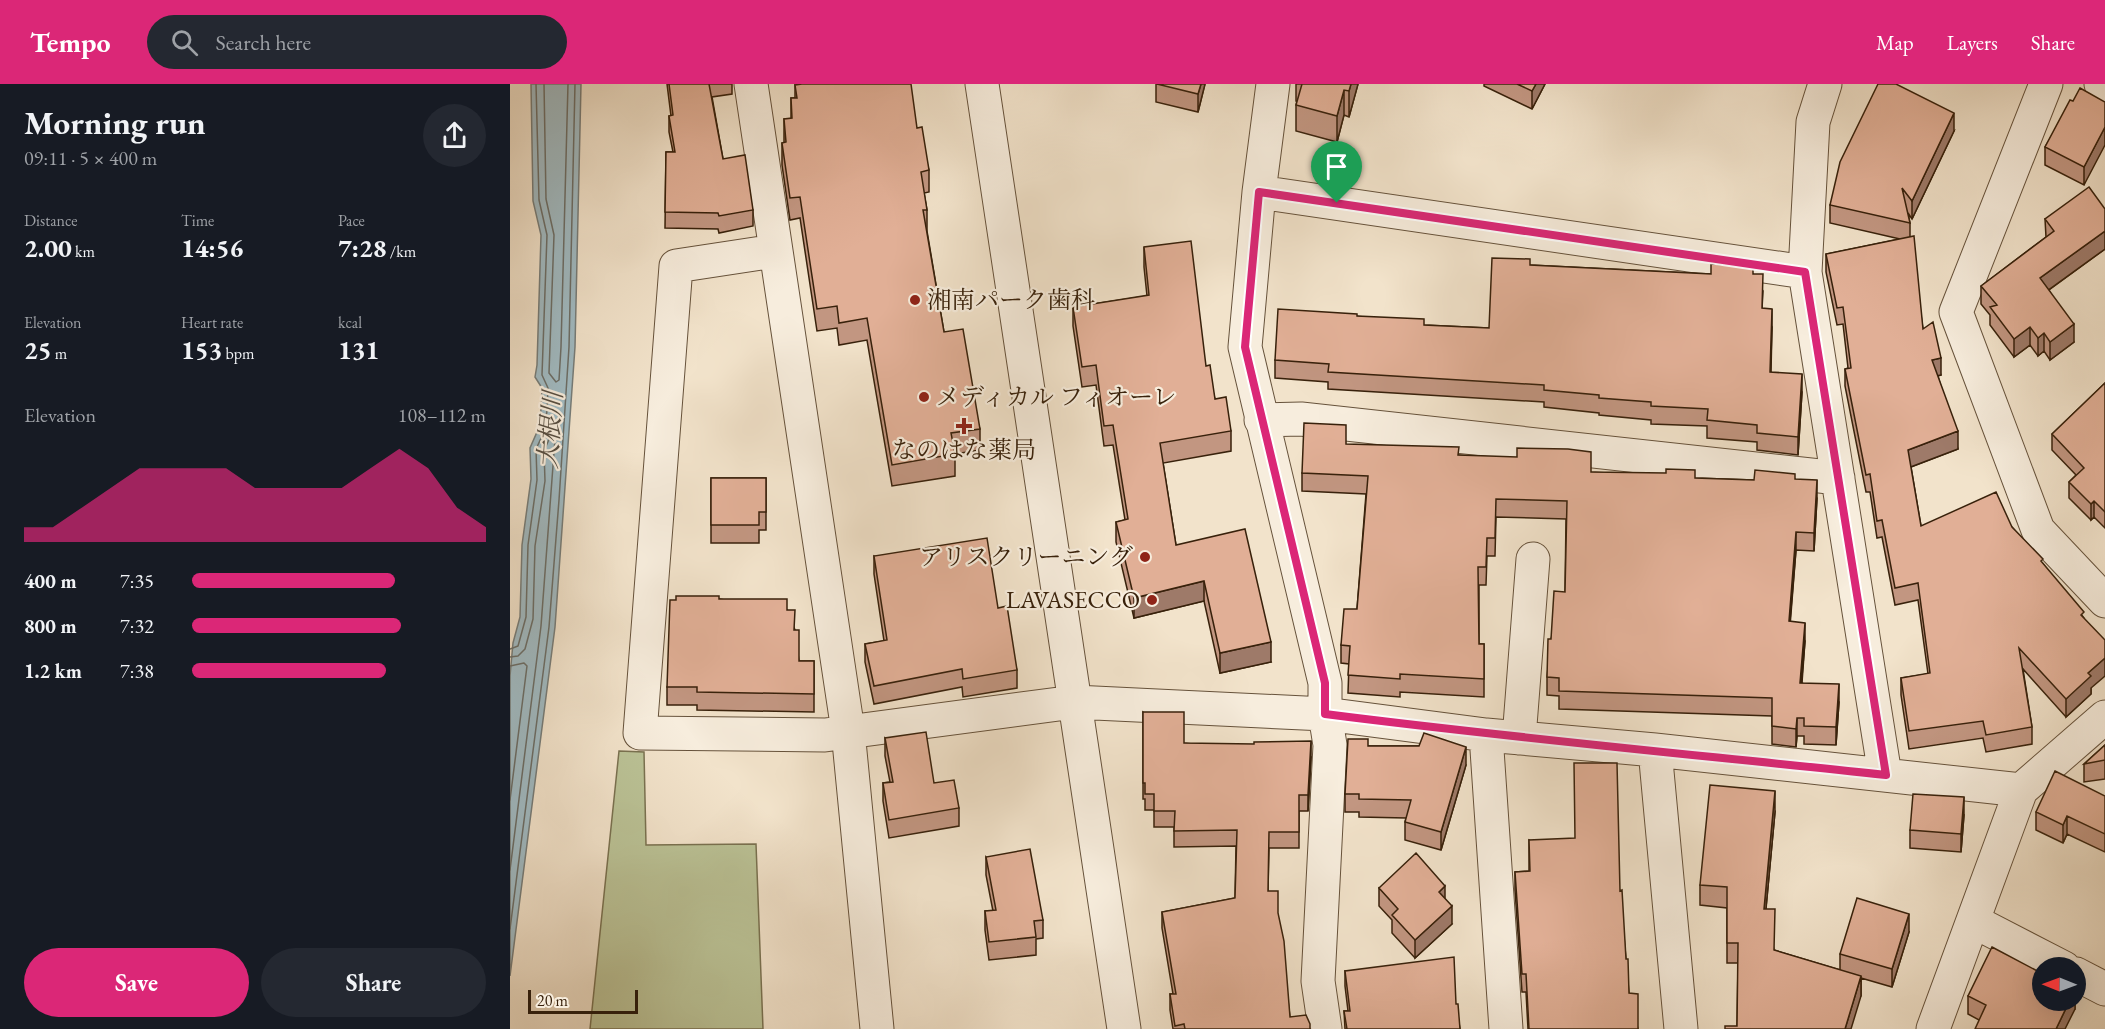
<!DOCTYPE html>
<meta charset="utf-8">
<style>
:root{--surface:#171b24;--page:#242831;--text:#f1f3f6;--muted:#9ea1a6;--accent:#db2777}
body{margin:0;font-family:"EB Garamond","Noto Serif JP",serif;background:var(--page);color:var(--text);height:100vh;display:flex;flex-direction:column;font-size:22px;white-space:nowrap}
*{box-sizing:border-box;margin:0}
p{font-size:20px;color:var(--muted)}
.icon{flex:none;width:33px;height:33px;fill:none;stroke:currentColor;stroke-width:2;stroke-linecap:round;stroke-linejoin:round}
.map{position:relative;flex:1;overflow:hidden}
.details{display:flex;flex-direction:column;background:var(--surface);width:510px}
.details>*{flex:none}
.needle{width:39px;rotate:271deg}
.buttons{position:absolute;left:1522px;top:873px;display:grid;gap:12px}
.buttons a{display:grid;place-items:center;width:54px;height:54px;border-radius:50%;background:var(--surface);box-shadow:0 6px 24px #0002;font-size:30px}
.scale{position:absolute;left:18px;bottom:15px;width:110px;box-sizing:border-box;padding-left:6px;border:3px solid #38210b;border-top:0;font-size:16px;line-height:21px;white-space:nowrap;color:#38210b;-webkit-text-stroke:4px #f7eddd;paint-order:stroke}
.pin{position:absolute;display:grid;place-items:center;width:51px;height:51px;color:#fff;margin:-62px -26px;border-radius:50% 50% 50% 0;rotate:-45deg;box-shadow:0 0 6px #0007}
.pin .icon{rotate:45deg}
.round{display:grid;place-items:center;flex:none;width:63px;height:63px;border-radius:32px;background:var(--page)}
.head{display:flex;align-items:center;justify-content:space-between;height:102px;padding:0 24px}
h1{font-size:33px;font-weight:700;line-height:45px}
.metrics{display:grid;grid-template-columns:repeat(3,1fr);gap:9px;height:102px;padding:6px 24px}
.metrics div{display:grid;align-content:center}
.metrics b{font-size:26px;font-weight:700}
.metrics small{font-size:16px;font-weight:400}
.metrics p{font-size:16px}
.chart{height:168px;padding:12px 24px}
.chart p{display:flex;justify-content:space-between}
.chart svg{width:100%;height:108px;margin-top:6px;fill:var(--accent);opacity:.7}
.action{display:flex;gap:12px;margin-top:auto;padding:12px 24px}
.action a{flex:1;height:69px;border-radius:36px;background:var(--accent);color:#fff;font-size:24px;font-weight:700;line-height:69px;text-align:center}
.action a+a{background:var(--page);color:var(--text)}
ul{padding:0 24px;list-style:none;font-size:20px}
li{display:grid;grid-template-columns:96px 72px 1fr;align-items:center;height:45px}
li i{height:15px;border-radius:8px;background:var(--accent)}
header{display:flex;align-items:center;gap:36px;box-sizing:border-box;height:84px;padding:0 30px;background:var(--accent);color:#fff}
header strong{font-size:28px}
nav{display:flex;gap:33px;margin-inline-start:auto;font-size:21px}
.search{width:420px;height:54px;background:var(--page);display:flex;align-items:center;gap:15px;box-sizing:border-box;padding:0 21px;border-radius:33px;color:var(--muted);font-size:22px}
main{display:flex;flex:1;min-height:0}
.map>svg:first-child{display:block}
</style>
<header>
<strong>Tempo</strong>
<div class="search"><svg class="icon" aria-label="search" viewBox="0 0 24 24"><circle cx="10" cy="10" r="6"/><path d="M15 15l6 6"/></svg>Search here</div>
<nav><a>Map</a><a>Layers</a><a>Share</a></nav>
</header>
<main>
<section class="details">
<div class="head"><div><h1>Morning run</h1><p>09:11 · 5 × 400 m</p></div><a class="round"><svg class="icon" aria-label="share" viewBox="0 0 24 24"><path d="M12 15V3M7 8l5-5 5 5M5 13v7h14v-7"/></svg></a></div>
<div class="metrics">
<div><p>Distance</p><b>2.00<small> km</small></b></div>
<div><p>Time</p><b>14:56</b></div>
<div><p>Pace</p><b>7:28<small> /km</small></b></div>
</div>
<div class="metrics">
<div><p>Elevation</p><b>25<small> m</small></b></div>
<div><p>Heart rate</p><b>153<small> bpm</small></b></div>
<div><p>kcal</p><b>131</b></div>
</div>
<div class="chart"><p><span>Elevation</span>108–112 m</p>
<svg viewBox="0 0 160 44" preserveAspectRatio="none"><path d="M0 44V38L10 38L20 30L30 22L40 14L50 14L60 14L70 14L80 22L90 22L100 22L110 22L120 14L130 6L140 14L150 30L160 38V44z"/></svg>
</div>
<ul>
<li><b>400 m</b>7:35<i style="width:69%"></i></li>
<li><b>800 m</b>7:32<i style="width:71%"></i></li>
<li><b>1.2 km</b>7:38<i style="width:66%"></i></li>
</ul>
<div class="action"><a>Save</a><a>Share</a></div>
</section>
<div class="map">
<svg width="1595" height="945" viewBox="0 0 1595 945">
<rect width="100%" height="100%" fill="#f2e3cb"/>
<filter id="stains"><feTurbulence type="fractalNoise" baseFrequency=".00333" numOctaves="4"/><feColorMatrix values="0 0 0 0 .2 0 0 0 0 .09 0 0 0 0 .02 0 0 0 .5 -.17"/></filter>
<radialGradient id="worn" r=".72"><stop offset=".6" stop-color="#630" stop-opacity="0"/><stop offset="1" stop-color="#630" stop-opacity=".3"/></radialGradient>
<path fill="#bbc397" stroke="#7a7251" stroke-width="1.5" d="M 109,667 L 134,668 L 136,761 L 246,760 L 253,945 L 80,945 Z"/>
<path fill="#a1bbc3" stroke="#777d79" stroke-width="1.5" d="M 21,0 L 71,0 L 65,263 L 45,543 L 0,892 L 0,592 L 3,559 L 10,533 L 12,461 L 21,395 L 20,364 L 27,348 L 31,326 L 32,304 L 25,293 L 27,281 L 31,151 L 23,117 Z"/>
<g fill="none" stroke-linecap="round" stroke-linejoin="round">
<path stroke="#6c6e67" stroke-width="1.5" d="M 34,0 L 36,115 L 44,151 L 39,289 L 46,298 L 49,296 L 51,263 L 58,0
M 0,565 L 8,562 L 16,533 L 18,461 L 27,396 L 26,365 L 33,350 L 37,327 L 38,304 L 32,291 L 37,151 L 29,116 L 26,0
M 0,573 L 8,572 L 15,565 L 23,535 L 25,462 L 35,397 L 34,367 L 40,353 L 43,352 L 45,355 L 31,542 L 0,786
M 0,582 L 14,579 L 17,582 L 0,716
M 0,845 L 39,543 L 49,416 L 59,263 L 65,0"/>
<defs>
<path id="minor" d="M 241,0 L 338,647 L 367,945
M 472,0 L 614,945
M 763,0 L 749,108 L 735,263 L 815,599 L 815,630 L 820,661 L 808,897 L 815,945
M 1315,0 L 1303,38 L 1295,188 L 1375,691
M 1536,0 L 1446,228 L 1528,446 L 1595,517
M 1591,0 L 1595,1
M 749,108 L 1295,188
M 265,167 L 166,182 L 130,649 L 315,651 L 564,618 L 815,630 L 976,651 L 1145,666 L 1511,706
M 751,336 L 791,335 L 1328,394
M 976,651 L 996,945
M 1009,654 L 1023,475
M 1145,666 L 1171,945
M 1463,837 L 1554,884
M 1566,890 L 1595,905
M 1423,945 L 1511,706 L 1595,633"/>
</defs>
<use href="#minor" stroke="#66523b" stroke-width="35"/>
<use href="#minor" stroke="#f7eddd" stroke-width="33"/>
</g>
<path fill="#c29681" stroke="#38210b" stroke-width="1.5" d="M 157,0 L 222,0 L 222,10 L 202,13 L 213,75 L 243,126 L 243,142 L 209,149 L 208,145 L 155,144 L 156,68 L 163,68 L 159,48 L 159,32 L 161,32 Z
M 646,0 L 695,0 L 688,28 L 646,18 Z
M 786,0 L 848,0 L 839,33 L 834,31 L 827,58 L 786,47 L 786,21 L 787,17 L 786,17 Z
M 974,0 L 1035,0 L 1022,25 L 974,2 Z
M 285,1 L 407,44 L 419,86 L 419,108 L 414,109 L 417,126 L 417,147 L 434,248 L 470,345 L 470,366 L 445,370 L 445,392 L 382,402 L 357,256 L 329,261 L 327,244 L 307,247 L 290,134 L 280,136 L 272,81 L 272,59 L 274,59 L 274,35 L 281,35 L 281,14 L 285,14 Z
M 1563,17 L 1595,18 L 1574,101 L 1535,81 L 1535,63 Z
M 1444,47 L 1402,135 L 1398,129 L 1400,139 L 1400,153 L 1413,245 L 1431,291 L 1428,292 L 1448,365 L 1401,383 L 1411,442 L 1502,443 L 1533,480 L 1574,534 L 1581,604 L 1581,610 L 1556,633 L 1513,585 L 1522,643 L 1522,660 L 1476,668 L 1473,654 L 1399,665 L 1391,611 L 1391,594 L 1418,590 L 1408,516 L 1385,521 L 1372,453 L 1367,454 L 1360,408 L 1356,408 L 1335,302 L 1335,285 L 1338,284 L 1333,240 L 1327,241 L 1316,188 L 1316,170 L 1390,155 L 1320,139 L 1320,121 Z
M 1595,125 L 1595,165 L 1539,206 L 1564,258 L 1540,276 L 1534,267 L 1528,272 L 1520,261 L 1504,273 L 1480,241 L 1480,231 L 1471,220 L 1471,202 L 1536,153 L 1535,135 Z
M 634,163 L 696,282 L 705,315 L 721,347 L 721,367 L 653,379 L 666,461 L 761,578 L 710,589 L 694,517 L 624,534 L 606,458 L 606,438 L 615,436 L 603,361 L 594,362 L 586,301 L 572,303 L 563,242 L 563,223 L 637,212 L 634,183 Z
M 1020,181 L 1201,190 L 1243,190 L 1253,207 L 1252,225 L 1262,243 L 1261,288 L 1292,308 L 1288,371 L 1247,366 L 1247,358 L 1197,354 L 1197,342 L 1141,340 L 1141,336 L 1089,331 L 1089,329 L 1034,323 L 1034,318 L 818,305 L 818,298 L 765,294 L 765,276 L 847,232 L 914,241 L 979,244 Z
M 1595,299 L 1595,444 L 1584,433 L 1581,436 L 1559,414 L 1559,398 L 1566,391 L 1542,366 L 1542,350 Z
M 949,371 L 1081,388 L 1185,394 L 1244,396 L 1285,395 L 1307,414 L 1304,467 L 1286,466 L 1280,537 L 1295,557 L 1292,599 L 1329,618 L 1326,661 L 1294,660 L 1294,652 L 1287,652 L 1286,663 L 1262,660 L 1262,632 L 1049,625 L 1049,612 L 1037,611 L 1037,593 L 1041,555 L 1055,508 L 1056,435 L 986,433 L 985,472 L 977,472 L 976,501 L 969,501 L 969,560 L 974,560 L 974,613 L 890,608 L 890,613 L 838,609 L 839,580 L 831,579 L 831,561 L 847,525 L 856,410 L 792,407 L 792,389 Z
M 201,394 L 256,394 L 256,446 L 249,446 L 249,459 L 201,459 Z
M 364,472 L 488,524 L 507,586 L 507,604 L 453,613 L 452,603 L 364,620 L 355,578 L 355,560 L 374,557 L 364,490 Z
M 209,515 L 277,526 L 285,546 L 289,577 L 304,577 L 304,628 L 187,626 L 187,621 L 157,621 L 157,603 Z
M 633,628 L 674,659 L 801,673 L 798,727 L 789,727 L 789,764 L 759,764 L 758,807 L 768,831 L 780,933 L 800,945 L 663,945 L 660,926 L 660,910 L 663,910 L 652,844 L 652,828 L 725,814 L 726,762 L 664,763 L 664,743 L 644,743 L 644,726 L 635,726 L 635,715 L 633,715 Z
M 375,654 L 424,699 L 449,724 L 449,742 L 379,754 L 373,717 L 373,699 L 380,698 L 375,672 Z
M 1595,661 L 1595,695 L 1574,698 L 1574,680 Z
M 858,662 L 909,662 L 956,681 L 931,766 L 895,756 L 895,738 L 896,734 L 849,733 L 849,728 L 835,728 L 835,710 Z
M 1595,712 L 1595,768 L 1557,750 L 1553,759 L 1526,746 L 1526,728 Z
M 1265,728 L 1256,825 L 1264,866 L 1330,886 L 1330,870 L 1399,848 L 1382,903 L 1351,894 L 1351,912 L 1227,942 L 1228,879 L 1217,879 L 1217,824 L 1190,821 L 1190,801 Z
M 1454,731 L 1451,768 L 1400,764 L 1400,746 Z
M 1019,756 L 1110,807 L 1119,909 L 1128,945 L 1018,945 L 1016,908 L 1012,908 L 1005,806 L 1005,788 L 1019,787 Z
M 476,773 L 533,836 L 533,854 L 526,855 L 526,871 L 479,876 L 475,846 L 475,827 L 483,827 L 476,791 Z
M 869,804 L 942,840 L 905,874 L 882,849 L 882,836 L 869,822 Z
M 835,887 L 946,920 L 950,945 L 835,945 L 834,927 L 838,927 L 835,902 Z
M 1458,912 L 1565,916 L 1565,925 L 1469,936 L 1458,930 Z"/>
<path fill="#9e7a69" stroke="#38210b" stroke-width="1.5" d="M 691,0 L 695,0 L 688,28 L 688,10 Z
M 841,0 L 848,0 L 839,33 L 839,7 Z
M 1026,0 L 1035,0 L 1022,25 L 1022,7 Z
M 834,6 L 834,31 L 827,58 L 827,32 Z
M 1444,29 L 1444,47 L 1402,135 L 1402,117 Z
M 1595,43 L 1595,61 L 1574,101 L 1574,83 Z
M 1595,147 L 1595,165 L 1530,212 L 1530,194 Z
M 1262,225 L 1262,243 L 1260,306 L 1260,288 Z
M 1564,240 L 1564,258 L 1540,276 L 1540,258 Z
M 1520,243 L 1520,261 L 1504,273 L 1504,255 Z
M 1534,249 L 1534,267 L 1528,272 L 1528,254 Z
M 1431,274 L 1431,291 L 1422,293 L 1422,276 Z
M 1292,290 L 1292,308 L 1288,371 L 1288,353 Z
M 1448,347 L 1448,365 L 1398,384 L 1398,366 Z
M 1307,396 L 1307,414 L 1304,467 L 1304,449 Z
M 1584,417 L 1584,433 L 1581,436 L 1581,420 Z
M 1286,448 L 1286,466 L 1279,555 L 1279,537 Z
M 694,497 L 694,517 L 624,534 L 624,514 Z
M 1295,539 L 1295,557 L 1290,617 L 1290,599 Z
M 761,558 L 761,578 L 710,589 L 710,569 Z
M 1595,574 L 1595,592 L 1581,604 L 1581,610 L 1556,633 L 1556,615 L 1578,589 Z
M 1329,600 L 1329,618 L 1326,661 L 1326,643 Z
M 1287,634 L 1287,652 L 1286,663 L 1286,645 Z
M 801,657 L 801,673 L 798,727 L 798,711 Z
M 956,663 L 956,681 L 931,766 L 931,748 Z
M 1265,707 L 1265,728 L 1254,845 L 1254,825 Z
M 1454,713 L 1454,731 L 1451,768 L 1451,750 Z
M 1557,732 L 1557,750 L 1553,759 L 1553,741 Z
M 935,802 L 935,820 L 929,808 Z
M 942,822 L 942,840 L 905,874 L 905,856 Z
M 1399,830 L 1399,848 L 1382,903 L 1382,885 Z
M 1351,892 L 1351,912 L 1341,945 L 1335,945 Z
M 1560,916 L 1565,916 L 1565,925 L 1555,945 L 1546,945 Z"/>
<path fill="#e1af96" stroke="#38210b" stroke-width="1.5" d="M 159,0 L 199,0 L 213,75 L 235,71 L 243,126 L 209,132 L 208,129 L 155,128 L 156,68 L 165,68 L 159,32 L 163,31 Z
M 292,0 L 401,0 L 407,44 L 412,43 L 419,86 L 411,88 L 417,126 L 413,126 L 434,248 L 453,245 L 470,345 L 441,349 L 445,370 L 382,381 L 357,234 L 329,239 L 327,222 L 307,225 L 290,113 L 280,114 L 272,59 L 276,58 L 274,35 L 282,34 L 281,14 L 287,14 L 285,1 Z
M 647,0 L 691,0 L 688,10 Z
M 792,0 L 841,0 L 839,7 L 834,6 L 827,32 L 786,21 Z
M 1007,0 L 1026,0 L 1022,7 Z
M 1368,0 L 1386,0 L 1444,29 L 1402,117 L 1392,104 L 1400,139 L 1320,121 L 1330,78 Z
M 1570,4 L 1595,18 L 1595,43 L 1574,83 L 1535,63 L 1560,16 L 1563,17 Z
M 1579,103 L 1595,125 L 1595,147 L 1530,194 L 1564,240 L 1540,258 L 1534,249 L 1528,254 L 1520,243 L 1504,255 L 1480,223 L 1487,221 L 1471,202 L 1544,147 L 1535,135 Z
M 1404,152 L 1413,245 L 1423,238 L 1431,274 L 1422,276 L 1448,347 L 1398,366 L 1411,442 L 1486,408 L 1502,443 L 1533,475 L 1531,477 L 1574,528 L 1571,531 L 1595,556 L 1595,574 L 1578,589 L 1581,592 L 1556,615 L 1509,564 L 1522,643 L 1476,651 L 1473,637 L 1399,647 L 1391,594 L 1420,589 L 1408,499 L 1385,504 L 1372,436 L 1367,437 L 1360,390 L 1356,391 L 1335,285 L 1341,284 L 1333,223 L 1327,224 L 1316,170 Z
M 681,157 L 696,282 L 700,281 L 705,315 L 716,313 L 721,347 L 650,359 L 666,461 L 735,445 L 761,558 L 710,569 L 694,497 L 624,514 L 606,438 L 618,435 L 603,341 L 594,342 L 586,281 L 572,283 L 563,223 L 639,211 L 634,163 Z
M 982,174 L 1020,175 L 1020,181 L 1201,190 L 1201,180 L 1243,182 L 1243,190 L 1253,190 L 1252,224 L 1262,225 L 1260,288 L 1292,290 L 1288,353 L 1247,349 L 1247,341 L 1197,336 L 1198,325 L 1141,322 L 1141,318 L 1089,314 L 1089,311 L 1034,306 L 1034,301 L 818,288 L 819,280 L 765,276 L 768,225 L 847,230 L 847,232 L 914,235 L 914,241 L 979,244 Z
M 1595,299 L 1595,428 L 1584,417 L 1581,420 L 1559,398 L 1574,384 L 1542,350 Z
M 794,339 L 836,341 L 836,360 L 949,363 L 948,371 L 979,372 L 1007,373 L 1007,364 L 1058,365 L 1081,368 L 1081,388 L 1156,389 L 1156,385 L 1185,386 L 1185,394 L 1244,396 L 1245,386 L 1285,390 L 1285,395 L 1307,396 L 1304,449 L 1286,448 L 1279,537 L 1295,539 L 1290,599 L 1329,600 L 1326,643 L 1294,642 L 1294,634 L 1287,634 L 1286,645 L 1262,642 L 1262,614 L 1049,607 L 1049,594 L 1037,593 L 1038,555 L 1041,555 L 1044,507 L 1055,508 L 1057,417 L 986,415 L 985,454 L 977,454 L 976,483 L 968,483 L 969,560 L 974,560 L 974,595 L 890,590 L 890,595 L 838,591 L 840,562 L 831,561 L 834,525 L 847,525 L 858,392 L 792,389 Z
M 201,394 L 256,394 L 256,428 L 249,428 L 249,441 L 201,441 Z
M 477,454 L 488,524 L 497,522 L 507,586 L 453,595 L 452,585 L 364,602 L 355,560 L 377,556 L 364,472 Z
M 166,512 L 209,512 L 209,515 L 277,515 L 277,526 L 285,526 L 284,546 L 289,546 L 289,577 L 304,577 L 304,610 L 187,608 L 187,603 L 157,603 L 160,516 L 166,516 Z
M 633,628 L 674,628 L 674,659 L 744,660 L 744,658 L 801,657 L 798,711 L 789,711 L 789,748 L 759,748 L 758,807 L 768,807 L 768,829 L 774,857 L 780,933 L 796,931 L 800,940 L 800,945 L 675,945 L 674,940 L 665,942 L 660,910 L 666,910 L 652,828 L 725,814 L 727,746 L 664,747 L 665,727 L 644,727 L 644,710 L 635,710 L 635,699 L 633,699 Z
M 416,648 L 424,699 L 444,696 L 449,724 L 379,736 L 373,699 L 383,698 L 375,654 Z
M 914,649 L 956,663 L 931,748 L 895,738 L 901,716 L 849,715 L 849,710 L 835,710 L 838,655 L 858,655 L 858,662 L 909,662 Z
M 1595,661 L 1595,676 L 1574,680 Z
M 1064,679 L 1107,679 L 1110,807 L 1112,806 L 1116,875 L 1118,875 L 1119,909 L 1128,910 L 1128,945 L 1019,945 L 1016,890 L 1012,890 L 1005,788 L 1020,787 L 1019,756 L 1065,754 Z
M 1545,687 L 1595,712 L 1595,750 L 1557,732 L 1553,741 L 1526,728 Z
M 1200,701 L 1265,707 L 1254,825 L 1265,825 L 1264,866 L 1351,892 L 1335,945 L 1215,945 L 1215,942 L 1227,942 L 1228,859 L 1217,859 L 1217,803 L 1190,801 Z
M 1403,710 L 1454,713 L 1451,750 L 1400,746 Z
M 520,765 L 533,836 L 524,837 L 526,853 L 479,858 L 475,827 L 486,826 L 476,773 Z
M 906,769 L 935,802 L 929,808 L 942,822 L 905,856 L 882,831 L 888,825 L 869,804 Z
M 1347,814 L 1399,830 L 1382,885 L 1330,870 Z
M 1482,863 L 1533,890 L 1533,916 L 1560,916 L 1546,945 L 1465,945 L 1476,921 L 1458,912 Z
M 944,873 L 946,920 L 948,920 L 950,945 L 837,945 L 834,927 L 840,927 L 835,887 Z"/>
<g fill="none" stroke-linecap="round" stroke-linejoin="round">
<defs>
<path id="route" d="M 749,108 L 1295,188 L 1376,691 C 1189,671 1002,654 815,630 L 815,599 L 735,263 Z"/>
</defs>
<use href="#route" stroke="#fff" stroke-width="12"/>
<use href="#route" stroke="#db2777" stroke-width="8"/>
</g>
<g fill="#8f2418" stroke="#f7eddd" stroke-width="2">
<circle cx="405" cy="216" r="6"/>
<circle cx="414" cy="313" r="6"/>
<path d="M451 333h6v6h6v6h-6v6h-6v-6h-6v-6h6z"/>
<circle cx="635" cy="473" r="6"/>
<circle cx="642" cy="516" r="6"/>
</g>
<g text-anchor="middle" stroke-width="4.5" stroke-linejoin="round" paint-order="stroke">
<g font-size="24" fill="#38210b" stroke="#f7eddd" text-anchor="start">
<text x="417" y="224">湘南パーク歯科</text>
<text x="426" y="321">メディカル フィオーレ</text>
<text x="454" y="374" text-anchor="middle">なのはな薬局</text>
<text x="623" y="481" text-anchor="end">アリスクリーニング</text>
<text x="630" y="524" text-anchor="end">LAVASECCO</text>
</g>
<g font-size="26" font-style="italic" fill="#584f42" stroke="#f7eddd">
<text transform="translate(40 346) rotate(-86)" y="9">大根川</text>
</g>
</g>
<rect width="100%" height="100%" filter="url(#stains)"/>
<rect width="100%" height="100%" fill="url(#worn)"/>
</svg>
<div class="buttons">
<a><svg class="needle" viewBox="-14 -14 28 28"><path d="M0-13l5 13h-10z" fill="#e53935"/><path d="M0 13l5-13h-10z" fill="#9ea1a6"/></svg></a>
</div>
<div class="scale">20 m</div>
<div class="pin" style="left:827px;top:119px;background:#1e9e55"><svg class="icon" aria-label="arrive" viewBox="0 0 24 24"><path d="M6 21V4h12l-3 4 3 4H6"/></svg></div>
</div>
</main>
